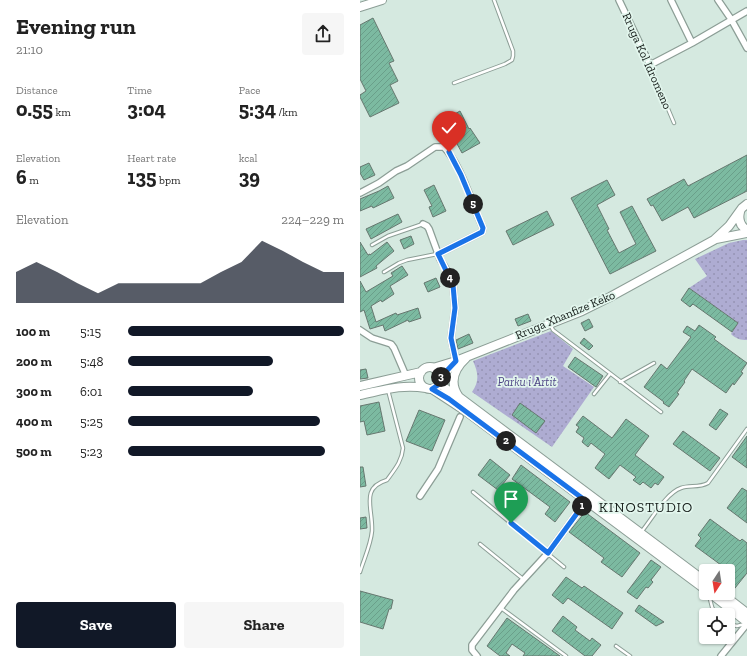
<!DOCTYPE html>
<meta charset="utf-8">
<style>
:root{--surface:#fff;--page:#f6f6f6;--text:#222;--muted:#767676;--accent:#111827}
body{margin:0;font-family:"Zilla Slab",serif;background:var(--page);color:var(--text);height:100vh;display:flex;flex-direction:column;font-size:15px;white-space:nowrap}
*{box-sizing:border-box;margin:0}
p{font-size:13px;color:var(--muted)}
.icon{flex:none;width:22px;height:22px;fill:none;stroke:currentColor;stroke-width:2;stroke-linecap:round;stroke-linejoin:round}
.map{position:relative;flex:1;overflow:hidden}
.details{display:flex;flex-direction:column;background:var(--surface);width:360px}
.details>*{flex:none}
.needle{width:26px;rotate:192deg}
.fabs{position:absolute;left:339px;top:564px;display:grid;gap:8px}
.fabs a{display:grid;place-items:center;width:36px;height:36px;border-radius:4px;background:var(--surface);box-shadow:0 1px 3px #0004;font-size:20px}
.pin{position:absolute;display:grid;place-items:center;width:34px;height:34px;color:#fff;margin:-41px -17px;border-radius:50% 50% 50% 0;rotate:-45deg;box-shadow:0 0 4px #0007}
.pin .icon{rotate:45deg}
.km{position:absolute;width:20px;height:20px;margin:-10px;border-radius:50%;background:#222;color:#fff;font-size:11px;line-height:20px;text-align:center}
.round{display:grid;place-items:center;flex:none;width:42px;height:42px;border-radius:4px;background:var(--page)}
.headline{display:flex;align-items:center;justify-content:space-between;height:68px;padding:0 16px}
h1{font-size:22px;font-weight:700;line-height:30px}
.stats{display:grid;grid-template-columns:repeat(3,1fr);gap:6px;height:68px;padding:4px 16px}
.stats div{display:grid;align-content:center}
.stats b{font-size:20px;font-weight:700}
.stats small{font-size:11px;font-weight:400}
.stats p{font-size:11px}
.chart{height:112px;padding:8px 16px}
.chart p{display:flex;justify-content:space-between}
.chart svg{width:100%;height:72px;margin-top:4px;fill:var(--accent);opacity:.7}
.action{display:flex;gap:8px;margin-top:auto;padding:8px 16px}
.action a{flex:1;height:46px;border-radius:4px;background:var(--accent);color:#fff;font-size:16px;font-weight:700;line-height:46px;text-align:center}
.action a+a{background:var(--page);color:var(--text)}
ul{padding:0 16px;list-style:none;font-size:13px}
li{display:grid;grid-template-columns:64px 48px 1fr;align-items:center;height:30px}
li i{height:10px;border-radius:5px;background:var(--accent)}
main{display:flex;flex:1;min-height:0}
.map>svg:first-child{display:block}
</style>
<main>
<section class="details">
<div class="headline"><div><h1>Evening run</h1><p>21:10</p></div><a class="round"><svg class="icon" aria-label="share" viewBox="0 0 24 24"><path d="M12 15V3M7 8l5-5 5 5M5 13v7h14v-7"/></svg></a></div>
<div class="stats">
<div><p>Distance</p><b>0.55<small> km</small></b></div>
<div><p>Time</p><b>3:04</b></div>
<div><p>Pace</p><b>5:34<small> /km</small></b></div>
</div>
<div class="stats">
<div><p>Elevation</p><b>6<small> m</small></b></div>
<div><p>Heart rate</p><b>135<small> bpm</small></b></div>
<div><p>kcal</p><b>39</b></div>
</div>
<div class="chart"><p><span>Elevation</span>224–229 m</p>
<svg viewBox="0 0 160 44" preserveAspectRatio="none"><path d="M0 44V25L10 19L20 25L30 32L40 38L50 32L60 32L70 32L80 32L90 32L100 25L110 19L120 6L130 12L140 19L150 25L160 25V44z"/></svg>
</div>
<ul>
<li><b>100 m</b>5:15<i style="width:100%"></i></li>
<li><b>200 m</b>5:48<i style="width:67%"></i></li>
<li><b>300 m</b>6:01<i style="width:58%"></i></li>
<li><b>400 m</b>5:25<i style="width:89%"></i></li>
<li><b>500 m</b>5:23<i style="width:91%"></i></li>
</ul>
<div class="action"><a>Save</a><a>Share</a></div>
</section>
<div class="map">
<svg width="387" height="656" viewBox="0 0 387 656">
<defs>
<pattern id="park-dots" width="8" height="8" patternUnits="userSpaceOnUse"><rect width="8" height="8" fill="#aeacd2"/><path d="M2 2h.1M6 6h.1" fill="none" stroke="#9593b4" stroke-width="1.8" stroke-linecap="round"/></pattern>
<pattern id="building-hatch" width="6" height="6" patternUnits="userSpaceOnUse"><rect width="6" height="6" fill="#7cbaa1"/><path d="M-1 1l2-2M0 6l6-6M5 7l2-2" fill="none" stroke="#6a9f8a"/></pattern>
</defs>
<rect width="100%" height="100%" fill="#d5e9e0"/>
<path fill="url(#park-dots)" d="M 383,240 L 387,240 L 387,340 C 381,340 376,339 371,334 L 378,323 L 329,288 L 347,276 L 335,259 L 369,243 Z
M 191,331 L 213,349 L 203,366 L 234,387 L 192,447 L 112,392 C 120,381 118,372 113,361 Z"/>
<path fill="url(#building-hatch)" stroke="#66776f" d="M 13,18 L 34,61 L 29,63 L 38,81 L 30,85 L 39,103 L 10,117 L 0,97 L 0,95 L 6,91 L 0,79 L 0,25 Z
M 100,111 L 109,129 L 110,128 L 120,143 L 102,153 L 84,120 Z
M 387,155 L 387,191 L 334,218 L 328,207 L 302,221 L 293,205 L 291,206 L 287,199 L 324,179 L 328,186 Z
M 9,163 L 15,175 L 4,180 L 0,173 L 0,167 Z
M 247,180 L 255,195 L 237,205 L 249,229 L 247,230 L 259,253 L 276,244 L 260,212 L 272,206 L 296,251 L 250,274 L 211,198 Z
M 74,185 L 86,211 L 73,217 L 69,207 L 72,206 L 64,190 Z
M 28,186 L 34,198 L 13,208 L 12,206 L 0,211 L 0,199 L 19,191 Z
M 187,211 L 194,225 L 153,245 L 146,231 Z
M 38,214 L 42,222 L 11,239 L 6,229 Z
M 51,236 L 54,244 L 44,249 L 40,240 Z
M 0,242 L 8,255 L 10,254 L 10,255 L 27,242 L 34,251 L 16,266 L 17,268 L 0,277 Z
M 42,266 L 48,275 L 30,286 L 34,294 L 22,302 L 21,300 L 11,306 L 16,322 L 36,313 L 37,315 L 58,308 L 61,318 L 49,322 L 48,320 L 25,331 L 23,325 L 10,329 L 4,310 L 0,312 L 0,281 L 6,292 L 33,276 L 31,273 Z
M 76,278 L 80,287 L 68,292 L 64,283 Z
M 329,288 L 378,323 L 372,332 L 333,304 L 330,307 L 321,300 Z
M 168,314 L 171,321 L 158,326 L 155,319 Z
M 229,319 L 233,327 L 225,331 L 221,323 Z
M 339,325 L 356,337 L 354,339 L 387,363 L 381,372 L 383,373 L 374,385 L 373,383 L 366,393 L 332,369 L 324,381 L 325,382 L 317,393 L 319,394 L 309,407 L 303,403 L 304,402 L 284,387 L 301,364 L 307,369 L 331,337 L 323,332 L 327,326 L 335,331 Z
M 109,334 L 113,343 L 98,349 L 96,340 Z
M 224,338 L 233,346 L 229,350 L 220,343 Z
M 215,357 L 243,376 L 236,387 L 208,367 Z
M 6,369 L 8,378 L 0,379 L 0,370 Z
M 19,402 L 25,431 L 7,435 L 4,421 L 0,422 L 0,406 Z
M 160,403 L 185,421 L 176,433 L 152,415 Z
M 360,409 L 368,414 L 356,430 L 349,425 Z
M 59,410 L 85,420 L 72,451 L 46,441 Z
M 223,416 L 252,438 L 266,419 L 289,436 L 275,455 L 304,477 L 298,485 L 295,483 L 291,488 L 283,482 L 280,485 L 273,480 L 276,477 L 260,465 L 249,479 L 235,468 L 245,454 L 231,443 L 228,447 L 222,442 L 224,438 L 216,432 L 219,427 L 216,425 Z
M 323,431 L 360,458 L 350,471 L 313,444 Z
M 387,436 L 387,468 L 372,457 Z
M 130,459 L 150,475 L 138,490 L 118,475 Z
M 161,465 L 210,502 L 195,522 L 185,514 L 190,507 L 152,479 Z
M 0,467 L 3,467 L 6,486 L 0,487 Z
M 382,488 L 387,491 L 387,523 L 367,508 Z
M 225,512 L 280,553 L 262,577 L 241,562 L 244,558 L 209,532 Z
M 6,517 L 7,528 L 0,529 L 0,518 Z
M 350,519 L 380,541 L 382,539 L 387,543 L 387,573 L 371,593 L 368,591 L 368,571 L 357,571 L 361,565 L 335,546 L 341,538 L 338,535 Z
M 291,560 L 301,567 L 291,580 L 293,582 L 288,588 L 286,587 L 277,599 L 267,592 Z
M 206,577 L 222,588 L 224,586 L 263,613 L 252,629 L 208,598 L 203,604 L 192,595 Z
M 0,591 L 33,600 L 31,609 L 29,609 L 23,629 L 0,622 Z
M 279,605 L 304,622 L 296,626 L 275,611 Z
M 203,616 L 217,627 L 215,630 L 230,641 L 232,638 L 241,645 L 232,656 L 225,656 L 192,631 Z
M 147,618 L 200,656 L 163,656 L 165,653 L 152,644 L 146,653 L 150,656 L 140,656 L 127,646 Z"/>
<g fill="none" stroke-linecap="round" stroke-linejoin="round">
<defs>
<path id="lane" d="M 290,66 L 314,123
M 94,83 L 145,64 L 152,60 L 153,56 L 153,51 L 134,0
M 12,245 L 28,236 L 63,224
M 24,272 L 39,263 L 47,260 L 77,254
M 190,324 L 193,330 L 301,412
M 260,382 L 294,363
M 234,394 L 250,374
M 113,492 L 204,567
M 282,531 C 292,519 306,493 321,488 C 330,485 339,488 348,483 L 387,429
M 120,544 L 163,579
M 0,572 C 4,559 11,544 12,531 C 13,508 0,488 27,480 C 35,469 42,461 43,448 L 28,390
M 349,595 L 352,607 L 356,615
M 141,608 L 206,656
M 368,624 L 377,626 L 385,624
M 256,646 L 270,656"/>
<path id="street" d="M 259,0 L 290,65 L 332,43 L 387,11
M 311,0 L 332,43
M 358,0 L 371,19 L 387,48
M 0,193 L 19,183 L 36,171 L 47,166 L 75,147 L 84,147 C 101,165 112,204 123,228 L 122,232 L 78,254
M 63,224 L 67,226 L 69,229 L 80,259 L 86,269 L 93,285 L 95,308 L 91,338 L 96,361
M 0,330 L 12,338 L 31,344 L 34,348 L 46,376
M 60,496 L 78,469 L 100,417
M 117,656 L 112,650 L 112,645 L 154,590 L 188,553 L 226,501
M 361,656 L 387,624"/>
<path id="secondary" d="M 0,7 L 22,0
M 380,212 C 378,220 380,226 387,230
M 356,239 L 387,233
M 106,358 C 94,369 89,383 99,397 L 346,582
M59 378a11 11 0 1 1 22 0a11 11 0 1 1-22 0Z
M 73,368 L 96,361 L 222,311 L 250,297 L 354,240 L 369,226 L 382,208 L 387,204
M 80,378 L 95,361
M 80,382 L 85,388 L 98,397
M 0,386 L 61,372
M 72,389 L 107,412 L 346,590
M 0,395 C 24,390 41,384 66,388
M 350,593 L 387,622
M 361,593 L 387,613"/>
</defs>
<use href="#lane" stroke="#8c9e96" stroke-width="4.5"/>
<use href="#street" stroke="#8c9e96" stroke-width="8"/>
<use href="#secondary" stroke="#8c9e96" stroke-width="10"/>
<use href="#lane" stroke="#fff" stroke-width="2.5"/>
<use href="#street" stroke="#fff" stroke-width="5.5"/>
<use href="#secondary" stroke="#fff" stroke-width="8"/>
</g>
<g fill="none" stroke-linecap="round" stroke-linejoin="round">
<defs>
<path id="route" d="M 89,152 L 101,175 L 123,228 L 122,232 L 78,254 L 93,285 L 95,308 L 91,338 L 96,361 L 80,378 L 78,385 L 72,389 L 89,399 L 226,501 L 188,553 L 151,523"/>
</defs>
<use href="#route" stroke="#fff" stroke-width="8"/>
<use href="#route" stroke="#1a73e8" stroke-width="5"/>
</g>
<g text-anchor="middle" stroke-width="3.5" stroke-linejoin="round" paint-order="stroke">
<g font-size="12" fill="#141b18" stroke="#e2f6ed">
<text transform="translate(287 61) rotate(66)" y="4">Rruga Kol Idromeno</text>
<text transform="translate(205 315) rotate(-23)" y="4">Rruga Xhanfize Keko</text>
</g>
<g font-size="12" font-style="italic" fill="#4e4586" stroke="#e2f6ed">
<text x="167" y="386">Parku i Artit</text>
</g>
<g font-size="14" letter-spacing="1" fill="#141b18" stroke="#e2f6ed">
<text x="286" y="512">KINOSTUDIO</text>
</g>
</g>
</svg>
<div class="fabs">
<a><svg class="needle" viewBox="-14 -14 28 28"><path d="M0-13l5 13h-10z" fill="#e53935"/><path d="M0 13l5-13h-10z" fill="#767676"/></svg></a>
<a><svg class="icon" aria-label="locate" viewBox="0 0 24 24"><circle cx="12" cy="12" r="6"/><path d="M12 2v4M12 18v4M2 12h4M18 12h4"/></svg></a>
</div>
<div class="pin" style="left:151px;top:523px;background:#1e9e55"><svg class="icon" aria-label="arrive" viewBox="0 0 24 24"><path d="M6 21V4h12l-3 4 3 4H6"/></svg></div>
<div class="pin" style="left:89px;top:152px;background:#d93025"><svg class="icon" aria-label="check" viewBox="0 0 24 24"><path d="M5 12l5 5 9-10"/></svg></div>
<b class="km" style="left:222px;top:506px">1</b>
<b class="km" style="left:146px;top:441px">2</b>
<b class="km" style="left:81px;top:377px">3</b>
<b class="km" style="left:90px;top:278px">4</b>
<b class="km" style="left:113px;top:204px">5</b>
</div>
</main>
